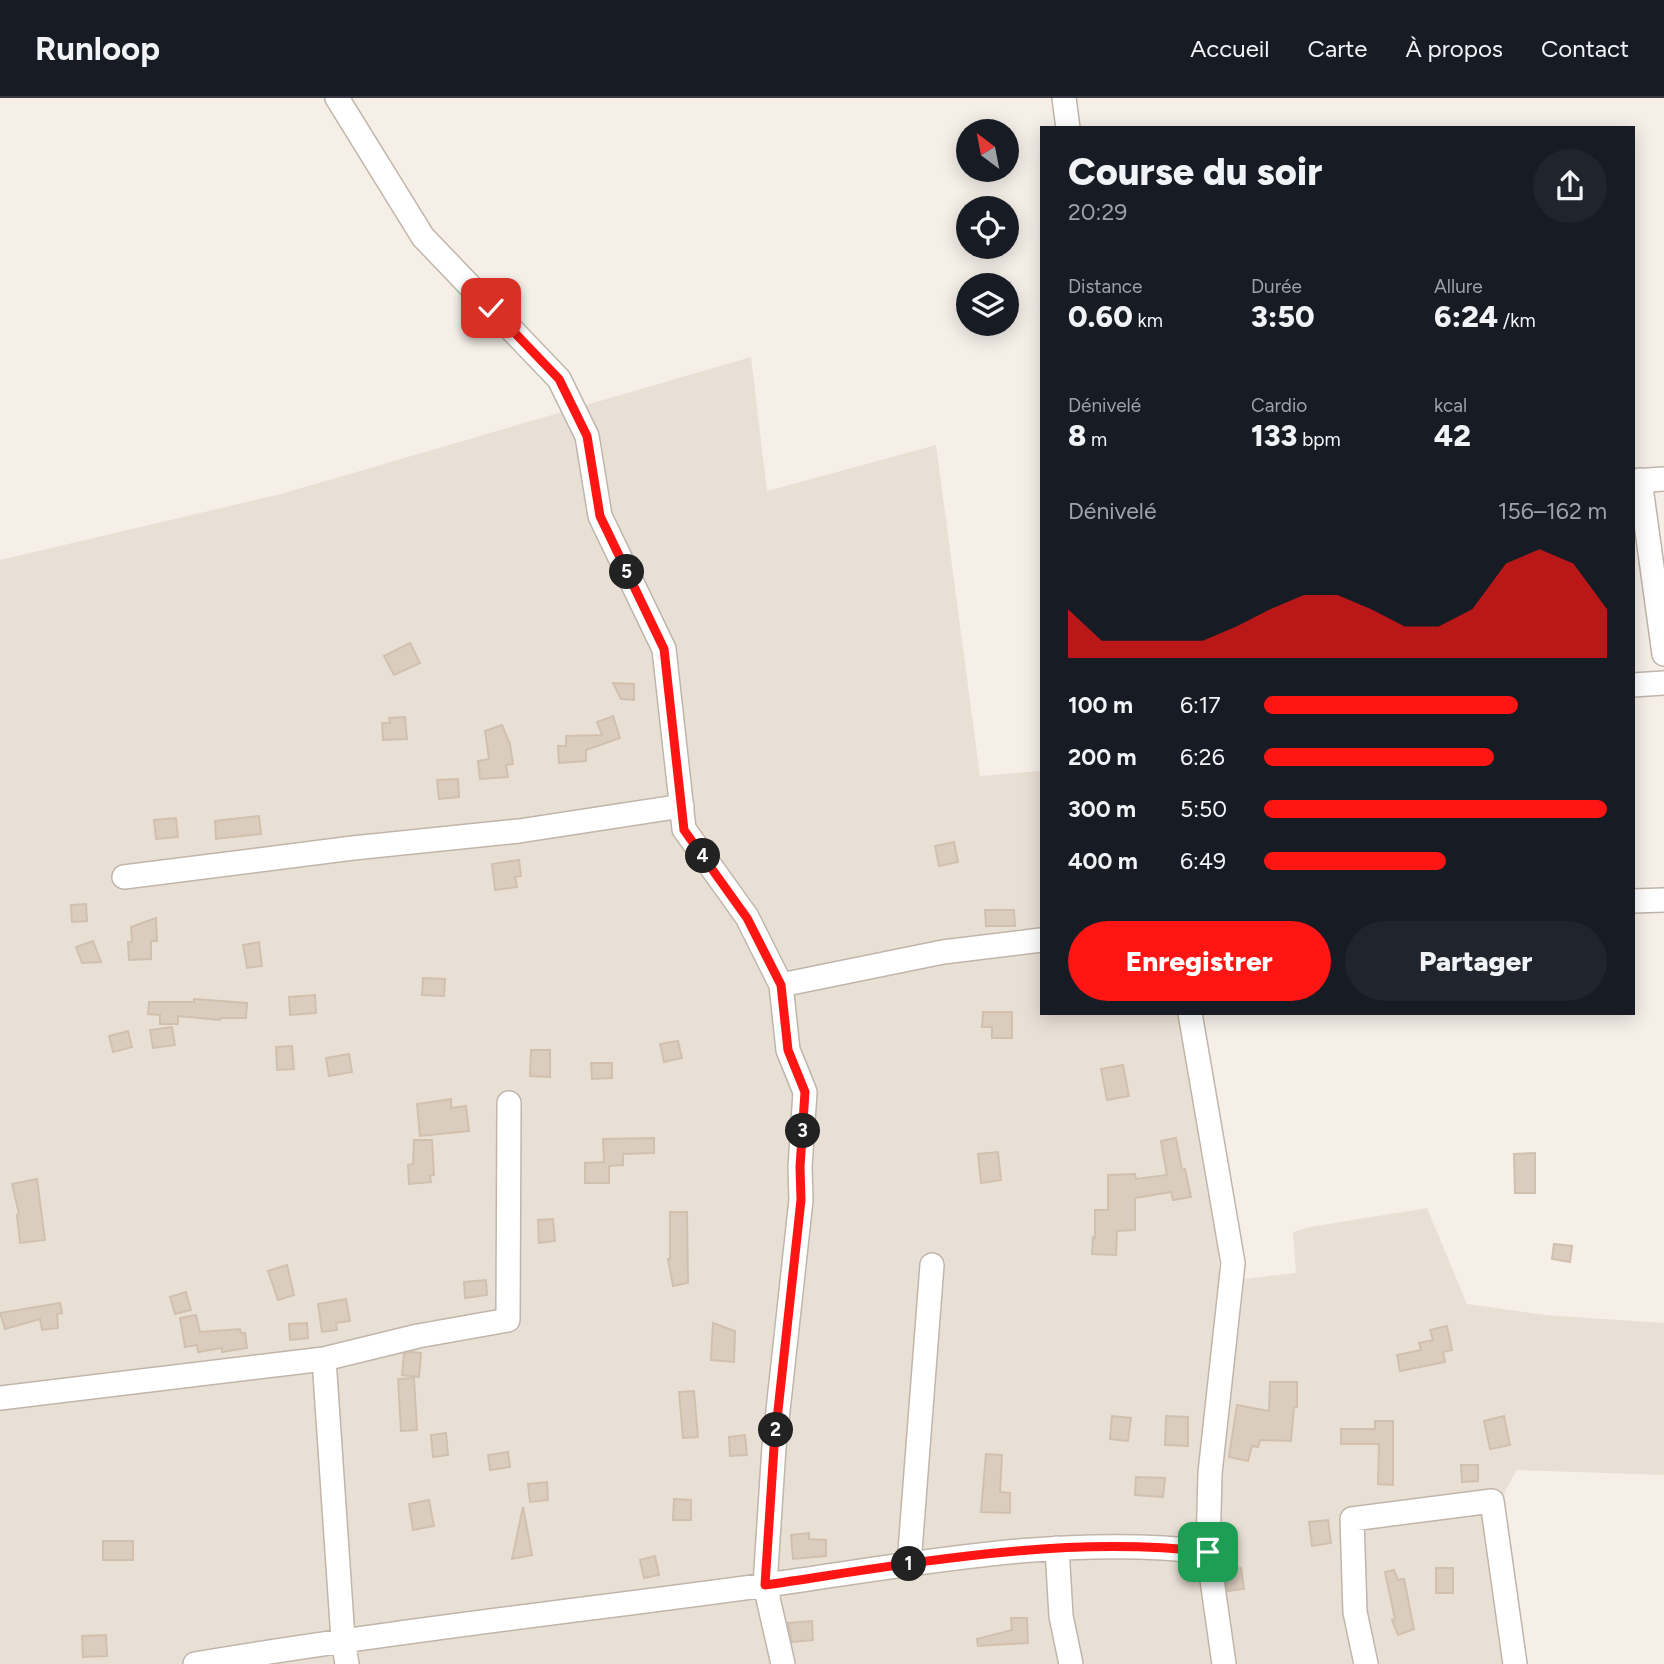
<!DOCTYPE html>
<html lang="fr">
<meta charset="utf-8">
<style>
:root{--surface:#171b24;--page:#20242c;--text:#f1f3f6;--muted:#9ea1a6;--line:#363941;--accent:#ff1614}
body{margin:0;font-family:Figtree,sans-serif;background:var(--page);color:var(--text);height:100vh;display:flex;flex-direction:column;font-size:26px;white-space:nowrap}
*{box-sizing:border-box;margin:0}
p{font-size:23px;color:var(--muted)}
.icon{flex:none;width:38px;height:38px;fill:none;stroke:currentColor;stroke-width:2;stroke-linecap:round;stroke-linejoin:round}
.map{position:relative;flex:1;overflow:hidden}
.details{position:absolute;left:1040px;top:28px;width:595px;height:889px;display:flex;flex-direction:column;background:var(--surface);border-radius:0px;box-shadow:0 4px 18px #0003}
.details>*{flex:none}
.needle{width:46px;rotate:328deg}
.fabs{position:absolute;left:956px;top:21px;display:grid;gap:14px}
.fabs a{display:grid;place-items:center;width:63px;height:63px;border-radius:50%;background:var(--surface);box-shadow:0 4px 18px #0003;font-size:35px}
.pin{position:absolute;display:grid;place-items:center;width:60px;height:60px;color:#fff;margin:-30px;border-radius:14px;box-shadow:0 4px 10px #0006}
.km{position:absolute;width:35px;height:35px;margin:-18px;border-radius:50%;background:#222;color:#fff;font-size:19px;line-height:35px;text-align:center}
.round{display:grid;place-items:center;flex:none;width:74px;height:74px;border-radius:37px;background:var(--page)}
.head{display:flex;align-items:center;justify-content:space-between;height:119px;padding:0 28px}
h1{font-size:38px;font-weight:800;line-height:52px}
.stats{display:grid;grid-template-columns:repeat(3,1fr);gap:10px;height:119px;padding:7px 28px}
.stats div{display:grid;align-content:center}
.stats b{font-size:30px;font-weight:800}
.stats small{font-size:19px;font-weight:400}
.stats p{font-size:19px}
.chart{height:196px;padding:14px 28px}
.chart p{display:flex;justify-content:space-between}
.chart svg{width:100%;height:126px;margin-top:7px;fill:var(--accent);opacity:.7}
.primary-button{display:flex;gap:14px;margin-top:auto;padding:14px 28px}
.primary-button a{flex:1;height:80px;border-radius:42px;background:var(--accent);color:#fff;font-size:28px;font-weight:800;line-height:80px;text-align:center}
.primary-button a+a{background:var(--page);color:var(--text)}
ul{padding:0 28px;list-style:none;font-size:23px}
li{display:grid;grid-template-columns:112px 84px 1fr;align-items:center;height:52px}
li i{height:18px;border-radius:9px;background:var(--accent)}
header{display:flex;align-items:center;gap:42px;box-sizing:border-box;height:98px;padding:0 35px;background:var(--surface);border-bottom:2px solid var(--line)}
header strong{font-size:33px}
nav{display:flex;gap:38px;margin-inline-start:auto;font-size:24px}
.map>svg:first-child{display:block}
</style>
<header>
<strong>Runloop</strong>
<nav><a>Accueil</a><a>Carte</a><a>À propos</a><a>Contact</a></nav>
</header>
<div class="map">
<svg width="1664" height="1566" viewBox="0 0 1664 1566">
<rect width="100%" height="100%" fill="#f5efe8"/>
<path fill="#e9e0d5" d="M 751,259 L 767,393 L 936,347 L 980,678 L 1041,673 L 1041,915 L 1184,915 L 1210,1052 L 1220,1184 L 1296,1175 L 1293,1134 L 1310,1129 L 1427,1110 L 1467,1206 L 1545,1217 L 1664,1225 L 1664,1377 L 1517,1372 L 1505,1393 L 1495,1466 L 1510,1566 L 0,1566 L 0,462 L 281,396 Z"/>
<path fill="#daccbf" stroke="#d2c0af" stroke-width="2" d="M 410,545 L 420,565 L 394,577 L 384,558 Z
M 613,585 L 634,586 L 634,602 L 621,601 Z
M 613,618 L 620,640 L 586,652 L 586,663 L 559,665 L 558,648 L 566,648 L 566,638 L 602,637 L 597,624 Z
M 405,619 L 407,641 L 383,642 L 382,625 L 390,625 L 389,620 Z
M 502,627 L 510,646 L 513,666 L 506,667 L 508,679 L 480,681 L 478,663 L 489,661 L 485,633 Z
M 458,681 L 459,699 L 439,701 L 437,682 Z
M 259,718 L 261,736 L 216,741 L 215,723 Z
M 176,720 L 178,739 L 156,741 L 154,722 Z
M 954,744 L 958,764 L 939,768 L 935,748 Z
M 519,762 L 521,778 L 515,779 L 517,789 L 495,792 L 492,766 Z
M 86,806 L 87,823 L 72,824 L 71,807 Z
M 985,812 L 1014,812 L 1015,828 L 986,828 Z
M 156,820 L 157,843 L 151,843 L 151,861 L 129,862 L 128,844 L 132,844 L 131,829 Z
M 93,843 L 101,864 L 82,865 L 76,849 Z
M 259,844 L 262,868 L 247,870 L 243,847 Z
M 423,880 L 445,881 L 444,898 L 422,897 Z
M 315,897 L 316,915 L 290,917 L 289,899 Z
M 194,901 L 247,905 L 246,920 L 221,920 L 220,922 L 178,918 L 178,926 L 160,926 L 160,917 L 148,916 L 149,904 L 194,904 Z
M 983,914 L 1012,914 L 1012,940 L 992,940 L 992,929 L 982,929 Z
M 172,929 L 175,947 L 153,950 L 150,932 Z
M 128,933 L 132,949 L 113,954 L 109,938 Z
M 678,943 L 682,960 L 664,964 L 660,946 Z
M 292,948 L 294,971 L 277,972 L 276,949 Z
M 531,952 L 550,952 L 550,979 L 530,978 Z
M 349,956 L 352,974 L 329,978 L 326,960 Z
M 591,965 L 612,965 L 612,980 L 592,981 Z
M 1123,967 L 1129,998 L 1107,1002 L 1101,971 Z
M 451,1001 L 451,1010 L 466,1008 L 469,1033 L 420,1038 L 417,1006 Z
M 654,1040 L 654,1055 L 623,1056 L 623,1067 L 609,1068 L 609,1085 L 585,1085 L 585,1065 L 604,1064 L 603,1041 Z
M 1176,1040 L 1182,1072 L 1185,1071 L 1191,1099 L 1173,1102 L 1171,1094 L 1135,1100 L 1135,1132 L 1117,1133 L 1116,1157 L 1092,1156 L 1093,1139 L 1095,1140 L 1095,1112 L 1108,1112 L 1108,1077 L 1135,1076 L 1136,1081 L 1167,1077 L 1161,1043 Z
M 414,1042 L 432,1042 L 434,1077 L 430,1078 L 431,1084 L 409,1086 L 408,1067 L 413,1066 Z
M 998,1054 L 1001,1082 L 981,1085 L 978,1056 Z
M 1535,1055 L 1535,1095 L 1515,1095 L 1514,1056 Z
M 37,1081 L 45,1142 L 20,1145 L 17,1117 L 19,1116 L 12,1086 Z
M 670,1114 L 687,1114 L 688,1185 L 673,1188 L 668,1161 L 670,1161 Z
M 553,1121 L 555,1143 L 539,1145 L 538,1122 Z
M 1554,1146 L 1572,1148 L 1570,1164 L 1552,1161 Z
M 287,1167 L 294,1197 L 278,1202 L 268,1173 Z
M 486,1182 L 487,1197 L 465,1200 L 464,1184 Z
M 186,1194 L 191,1212 L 175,1216 L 170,1199 Z
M 346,1201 L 350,1223 L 336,1225 L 337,1232 L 322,1234 L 318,1206 Z
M 60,1205 L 62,1215 L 57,1216 L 58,1230 L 42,1232 L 40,1221 L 5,1231 L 0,1215 Z
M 196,1217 L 200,1234 L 240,1231 L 241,1235 L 245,1235 L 247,1250 L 222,1254 L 222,1250 L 198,1254 L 197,1247 L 185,1249 L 180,1220 Z
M 307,1225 L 308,1240 L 290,1242 L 289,1226 Z
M 713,1225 L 735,1233 L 734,1264 L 711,1262 Z
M 1447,1228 L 1452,1252 L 1443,1254 L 1445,1264 L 1400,1273 L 1397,1257 L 1421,1252 L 1419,1245 L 1433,1242 L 1430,1232 Z
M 411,1254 L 421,1255 L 419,1279 L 402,1277 L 404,1256 Z
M 414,1280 L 417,1332 L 401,1333 L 398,1281 Z
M 1270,1284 L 1297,1284 L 1297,1309 L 1294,1309 L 1291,1343 L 1260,1342 L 1258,1349 L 1252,1348 L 1248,1363 L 1229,1359 L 1237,1307 L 1269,1313 Z
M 694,1293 L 698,1339 L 683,1340 L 679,1294 Z
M 1112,1318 L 1131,1320 L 1128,1343 L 1110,1341 Z
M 1166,1318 L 1188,1319 L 1188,1348 L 1165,1347 Z
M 1504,1318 L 1510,1347 L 1490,1351 L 1484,1323 Z
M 1375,1323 L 1393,1323 L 1393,1387 L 1378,1386 L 1379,1346 L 1341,1346 L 1341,1331 L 1375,1331 Z
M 446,1335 L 448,1357 L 433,1359 L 431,1337 Z
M 745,1337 L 747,1357 L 730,1358 L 729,1339 Z
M 508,1354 L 510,1369 L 490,1372 L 488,1357 Z
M 986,1356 L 1002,1357 L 1000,1394 L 1010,1395 L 1010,1415 L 981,1414 Z
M 1461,1367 L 1478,1367 L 1478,1383 L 1462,1384 Z
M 1136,1379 L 1165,1380 L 1163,1399 L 1135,1397 Z
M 547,1384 L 548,1402 L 530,1404 L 528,1386 Z
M 674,1401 L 691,1402 L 691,1422 L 673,1422 Z
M 429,1402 L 434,1428 L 413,1432 L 409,1406 Z
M 523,1409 L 532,1457 L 512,1461 Z
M 1328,1422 L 1331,1445 L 1312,1448 L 1309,1424 Z
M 809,1435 L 809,1441 L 826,1442 L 826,1458 L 793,1461 L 791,1437 Z
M 103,1443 L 133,1443 L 133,1462 L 103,1462 Z
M 655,1458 L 659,1477 L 644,1480 L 640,1462 Z
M 1241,1470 L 1244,1491 L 1228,1493 L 1225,1473 Z
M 1436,1470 L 1453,1470 L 1453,1495 L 1436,1495 Z
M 1394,1472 L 1398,1482 L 1404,1481 L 1414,1531 L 1398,1537 L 1392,1522 L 1395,1521 L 1385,1474 Z
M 1011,1520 L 1027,1520 L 1028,1545 L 978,1548 L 977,1541 L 1012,1532 Z
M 812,1523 L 813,1542 L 792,1544 L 788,1525 Z
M 106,1537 L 107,1558 L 83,1559 L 82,1538 Z"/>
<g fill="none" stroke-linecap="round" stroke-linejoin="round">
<defs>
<path id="minor" d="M 337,0 L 423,139 L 559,281 L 587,338 L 600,418 L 664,551 L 684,731 L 747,819 L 781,887 L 943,854 L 1041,842
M 1064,0 L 1068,30
M 1640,382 L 1664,556
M 1633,383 L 1664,381
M 1633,587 L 1664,585
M 124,779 L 353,750 L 519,733 L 682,708
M 1633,803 L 1664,802
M 781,887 L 788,952 L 805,994 L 800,1069 L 801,1102 L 774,1349 L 765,1487 L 783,1566
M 1190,915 L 1233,1165 L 1210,1375 L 1208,1454 L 1224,1566
M 0,1300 L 324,1261
M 1057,1450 L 1061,1518 L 1071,1566
M 909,1466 L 932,1167
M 195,1566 C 385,1534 576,1513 766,1487 C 911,1467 1061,1436 1208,1454
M 347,1566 L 343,1541 L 324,1261 L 418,1238 L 508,1222 L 509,1005
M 1366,1566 L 1355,1514 L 1352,1421 L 1492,1403 L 1515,1566"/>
</defs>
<use href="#minor" stroke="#c1b5aa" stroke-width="26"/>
<use href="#minor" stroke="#fff" stroke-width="23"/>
</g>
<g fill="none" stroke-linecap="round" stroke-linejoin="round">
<defs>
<path id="route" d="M 491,210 L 559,281 L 587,338 L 600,418 L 664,551 L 684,732 L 747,820 L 781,887 L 788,952 L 805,994 L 800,1069 L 801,1102 L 774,1349 L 765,1487 C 909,1466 1063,1436 1208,1454"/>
</defs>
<use href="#route" stroke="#fff" stroke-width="14"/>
<use href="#route" stroke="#ff1614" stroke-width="9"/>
</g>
</svg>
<div class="fabs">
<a><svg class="needle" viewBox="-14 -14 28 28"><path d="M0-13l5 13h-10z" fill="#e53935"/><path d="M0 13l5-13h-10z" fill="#9ea1a6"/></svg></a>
<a><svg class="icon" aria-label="locate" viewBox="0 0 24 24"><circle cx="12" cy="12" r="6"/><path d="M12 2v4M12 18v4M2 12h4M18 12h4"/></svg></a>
<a><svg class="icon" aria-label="layers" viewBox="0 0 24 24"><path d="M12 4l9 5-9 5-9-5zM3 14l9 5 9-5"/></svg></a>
</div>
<div class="pin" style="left:1208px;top:1454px;background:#1e9e55"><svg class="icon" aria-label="arrive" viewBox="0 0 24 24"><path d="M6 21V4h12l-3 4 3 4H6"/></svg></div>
<div class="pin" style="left:491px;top:210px;background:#d93025"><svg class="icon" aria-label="check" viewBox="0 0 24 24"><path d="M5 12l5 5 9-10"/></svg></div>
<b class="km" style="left:909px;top:1466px">1</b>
<b class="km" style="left:776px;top:1332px">2</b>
<b class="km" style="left:803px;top:1033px">3</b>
<b class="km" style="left:703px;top:758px">4</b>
<b class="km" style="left:627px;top:474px">5</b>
<section class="details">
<div class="head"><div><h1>Course du soir</h1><p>20:29</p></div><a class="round"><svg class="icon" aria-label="share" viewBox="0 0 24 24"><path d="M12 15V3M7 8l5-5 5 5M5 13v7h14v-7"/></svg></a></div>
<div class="stats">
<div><p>Distance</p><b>0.60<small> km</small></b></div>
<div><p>Durée</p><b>3:50</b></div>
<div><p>Allure</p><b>6:24<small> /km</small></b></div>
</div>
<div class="stats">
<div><p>Dénivelé</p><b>8<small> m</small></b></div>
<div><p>Cardio</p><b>133<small> bpm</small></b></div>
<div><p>kcal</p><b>42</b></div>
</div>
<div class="chart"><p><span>Dénivelé</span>156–162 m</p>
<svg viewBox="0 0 160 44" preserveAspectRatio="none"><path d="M0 44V27L10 38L20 38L30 38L40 38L50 33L60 27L70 22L80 22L90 27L100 33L110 33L120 27L130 11L140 6L150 11L160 27V44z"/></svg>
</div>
<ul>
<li><b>100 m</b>6:17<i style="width:74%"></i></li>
<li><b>200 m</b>6:26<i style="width:67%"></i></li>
<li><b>300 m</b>5:50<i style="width:100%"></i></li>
<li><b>400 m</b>6:49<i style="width:53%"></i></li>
</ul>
<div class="primary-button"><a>Enregistrer</a><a>Partager</a></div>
</section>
</div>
